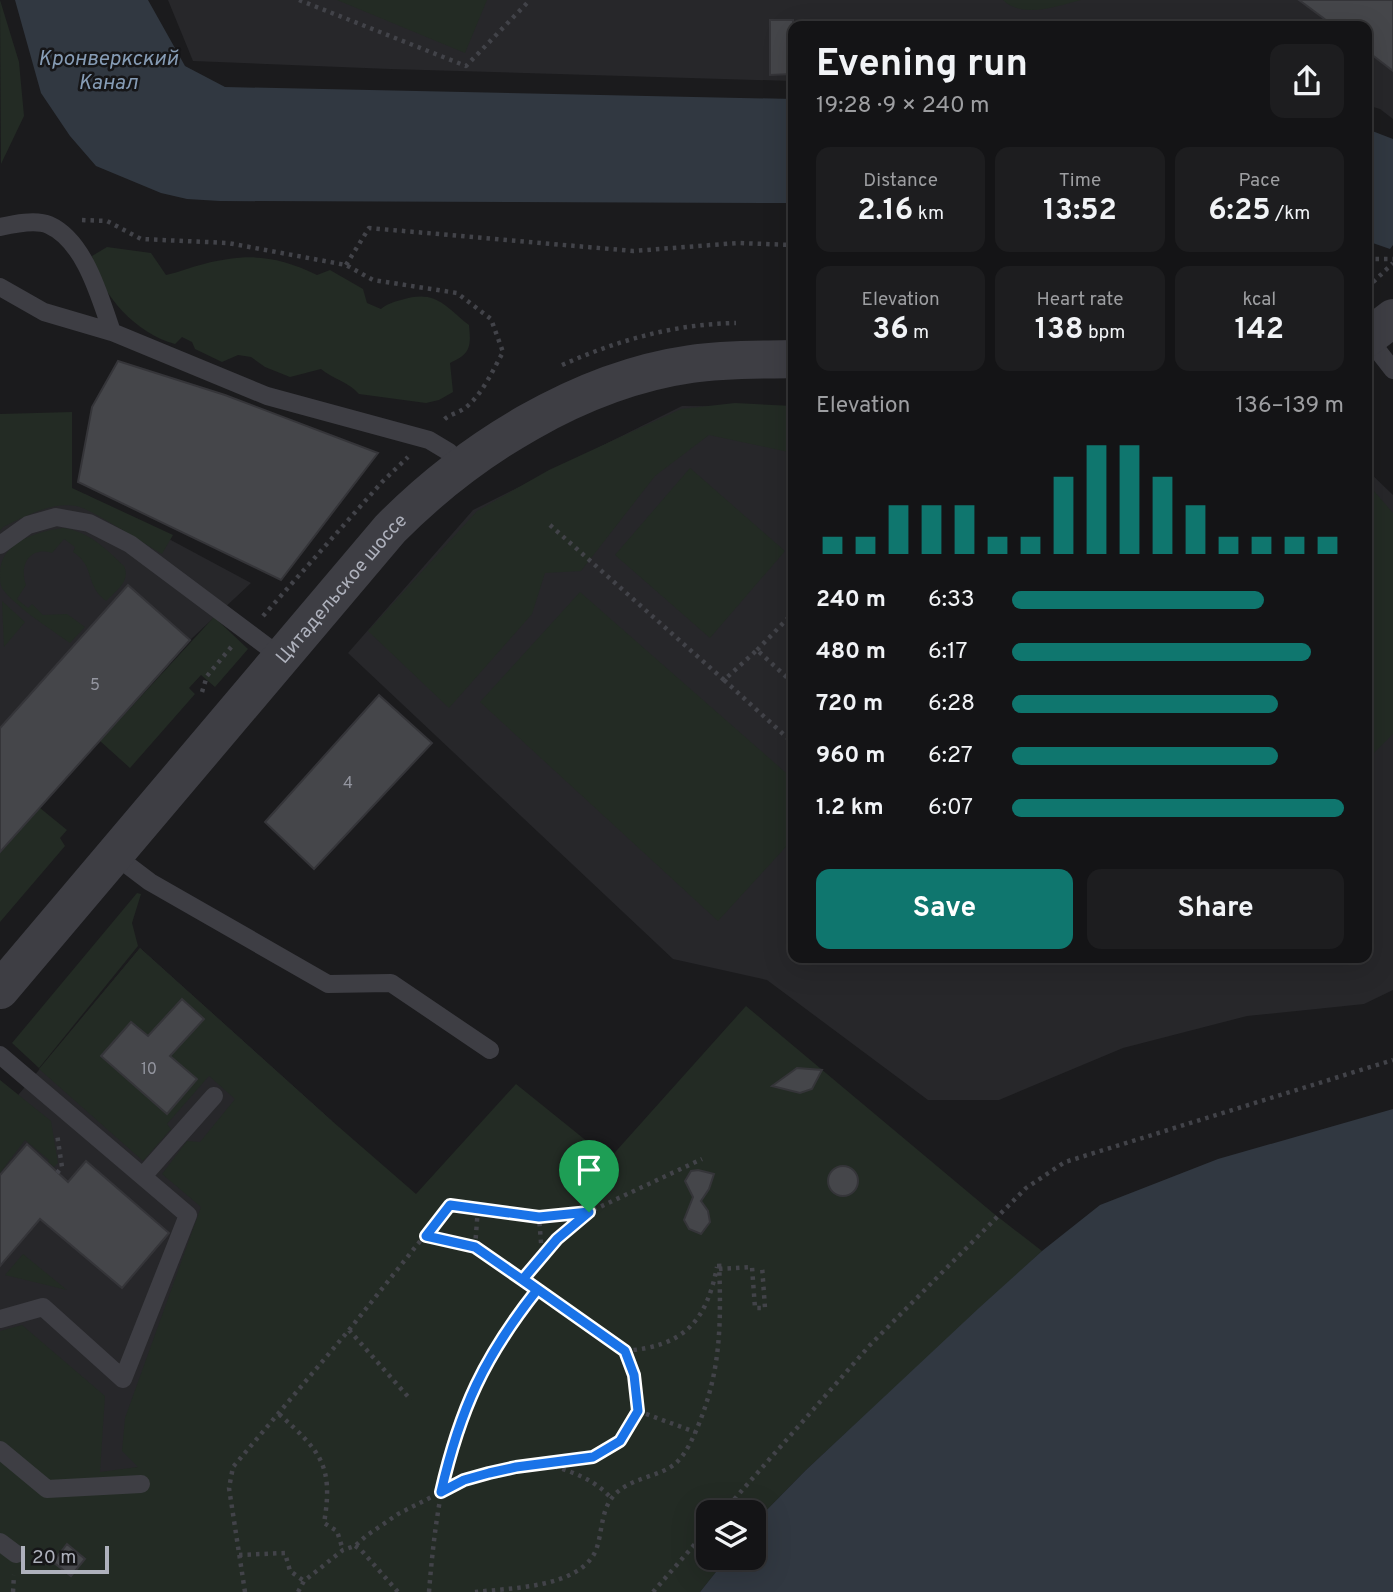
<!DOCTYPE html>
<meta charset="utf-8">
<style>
:root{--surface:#141416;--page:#1d1d1f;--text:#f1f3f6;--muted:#9d9ea1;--line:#333335;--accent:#0f766e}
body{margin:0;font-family:Overpass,sans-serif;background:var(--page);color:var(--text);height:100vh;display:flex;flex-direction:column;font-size:26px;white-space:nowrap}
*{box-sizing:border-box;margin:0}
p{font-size:23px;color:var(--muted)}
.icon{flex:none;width:38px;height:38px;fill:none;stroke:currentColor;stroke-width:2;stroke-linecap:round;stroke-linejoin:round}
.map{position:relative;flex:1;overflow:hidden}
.panel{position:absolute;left:788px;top:21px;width:584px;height:942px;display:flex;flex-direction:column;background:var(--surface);border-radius:14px;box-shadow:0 7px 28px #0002,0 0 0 2px var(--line)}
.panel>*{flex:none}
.tools{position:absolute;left:696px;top:1500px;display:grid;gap:14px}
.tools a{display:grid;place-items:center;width:70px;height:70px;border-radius:14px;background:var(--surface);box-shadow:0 7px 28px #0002,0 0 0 2px var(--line);font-size:35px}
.scale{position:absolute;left:21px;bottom:18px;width:88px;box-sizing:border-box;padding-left:7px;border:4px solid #aeb1bc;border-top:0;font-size:19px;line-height:24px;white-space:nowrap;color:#aeb1bc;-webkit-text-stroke:5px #161618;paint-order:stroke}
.pin{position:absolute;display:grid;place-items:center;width:60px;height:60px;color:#fff;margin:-72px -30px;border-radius:50% 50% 50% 0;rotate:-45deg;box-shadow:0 0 7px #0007}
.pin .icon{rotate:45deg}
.round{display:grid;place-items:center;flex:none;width:74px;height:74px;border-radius:14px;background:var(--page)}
.overview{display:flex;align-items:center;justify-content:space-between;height:119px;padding:0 28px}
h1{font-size:38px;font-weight:700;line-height:52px}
.stats{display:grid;grid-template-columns:repeat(3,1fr);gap:10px;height:119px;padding:7px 28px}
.stats div{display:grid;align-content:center;border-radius:14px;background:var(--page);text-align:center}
.stats b{font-size:30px;font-weight:700}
.stats small{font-size:19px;font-weight:400}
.stats p{font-size:19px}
.chart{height:196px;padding:14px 28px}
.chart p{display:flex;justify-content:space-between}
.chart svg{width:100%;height:126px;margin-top:7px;stroke:var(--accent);stroke-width:6}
.primary-button{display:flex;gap:14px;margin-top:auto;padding:14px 28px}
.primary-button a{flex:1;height:80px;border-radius:14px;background:var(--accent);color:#fff;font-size:28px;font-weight:700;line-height:80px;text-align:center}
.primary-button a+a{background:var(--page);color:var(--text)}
ul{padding:0 28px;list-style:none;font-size:23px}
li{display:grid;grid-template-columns:112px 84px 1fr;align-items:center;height:52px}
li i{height:18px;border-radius:9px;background:var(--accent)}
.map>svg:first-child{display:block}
</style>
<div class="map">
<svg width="1393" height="1592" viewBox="0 0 1393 1592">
<rect width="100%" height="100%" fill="#1b1b1d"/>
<path fill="#27272a" d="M 168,0 L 1393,0 L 1393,119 L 1380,109 L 1367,105 L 1367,26 L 793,26 L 793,81 L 390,69 L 193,61 Z
M 682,406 L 793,407 L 793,957 L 1367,957 L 1367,470 L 1393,495 L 1393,990 L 1364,1004 L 1247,1016 L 1123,1048 L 999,1100 L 928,1100 L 767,980 L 673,959 L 348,653 L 473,510 Z
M 0,493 L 85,494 L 251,583 L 190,640 L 0,852 Z
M 140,948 L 332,1121 L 181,1461 L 100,1473 L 0,1430 L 0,1117 Z"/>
<path fill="#232b24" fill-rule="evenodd" d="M 0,0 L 19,62 L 24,116 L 1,164 Z
M 337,0 L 487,0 L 465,53 Z
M 1003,0 L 1081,0 C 1058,6 1022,19 1003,0 Z
M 107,247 L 151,253 L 166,275 C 180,272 191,267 204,264 C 248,253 276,255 317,275 L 330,270 L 363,289 L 367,303 L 381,309 C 387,304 393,302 401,300 C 435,289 444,305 469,325 C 471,346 471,354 450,363 L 453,392 L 439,400 L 426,403 L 359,394 C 349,382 333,379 321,369 L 290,377 L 265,367 L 251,357 L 238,355 L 222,362 L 195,349 L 192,342 L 182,337 L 175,344 C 137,334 100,295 92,256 Z
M 735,403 L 793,406 L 793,453 L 709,435 L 655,476 L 581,571 L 545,573 L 532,614 L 449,708 L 368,631 L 477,511 L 549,470 L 681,409 Z
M 72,412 L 72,488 L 173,535 L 162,554 C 146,545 90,508 76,506 C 51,502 26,516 3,527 L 0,531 L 0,414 Z
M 690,468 L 785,551 L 710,638 L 615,555 Z
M 1367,483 L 1393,513 L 1393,734 L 1367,760 Z
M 64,528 C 91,533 105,548 124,566 C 131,581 117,590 106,601 C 84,584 96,567 73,552 L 75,547 L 64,539 L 52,553 C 29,546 19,566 26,585 L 17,599 L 28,608 L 32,604 L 43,615 L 67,614 L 85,627 L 70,643 C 52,630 14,606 2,588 C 0,584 0,579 0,573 C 0,542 38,531 64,528 Z
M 580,592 L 793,779 L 793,839 L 718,921 L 480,702 Z
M 2,601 L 25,622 L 4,647 Z
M 214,617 L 248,649 L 215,687 L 201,675 L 189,688 L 195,694 L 130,768 L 100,741 Z
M 40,808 L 67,830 L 60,838 L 65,846 L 0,922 L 0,853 Z
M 137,893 L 141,894 L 132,923 L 138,946 L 39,1068 L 12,1043 Z
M 140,948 L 332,1121 L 416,1194 L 516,1084 L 609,1159 L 746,1006 L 993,1213 L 1042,1251 L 806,1470 L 754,1523 L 754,1512 L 709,1512 L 709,1558 L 727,1558 L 700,1592 L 0,1592 L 0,1331 L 22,1325 L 105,1396 L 100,1472 L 138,1467 L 122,1451 L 125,1418 L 201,1207 L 162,1174 L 187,1141 L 200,1142 L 235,1099 L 209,1076 L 167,1124 L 171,1129 L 143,1161 L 39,1069 ZM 182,999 L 203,1019 L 157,1026 ZM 131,1022 L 197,1079 L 167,1113 L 101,1057 Z
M 0,1080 L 51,1121 L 58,1163 L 54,1167 L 48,1162 L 49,1160 L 25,1140 L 0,1173 Z
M 23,1254 L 67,1290 L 5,1275 Z"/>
<path fill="#313841" d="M 15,0 L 148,0 L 185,66 L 225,87 L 793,99 L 793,203 L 220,201 L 187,199 L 161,193 L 96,166 L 70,136 L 41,93 Z
M 1367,129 L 1393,139 L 1393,245 L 1390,249 L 1367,241 Z
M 1393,1109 L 1393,1592 L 700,1592 L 727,1558 L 754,1558 L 754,1523 L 806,1470 L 979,1308 L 1042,1251 L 1100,1205 L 1218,1159 Z"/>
<path fill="#45464a" stroke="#353539" stroke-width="2" d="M 1299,0 L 1393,0 L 1393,71 L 1367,51 L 1367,26 L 1334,26 Z
M 770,20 L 793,20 L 793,74 L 770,75 Z
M 118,361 L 225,395 L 378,453 L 281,580 L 78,482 L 92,407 Z
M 128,585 L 190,640 L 0,852 L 0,728 Z
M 379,695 L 432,743 L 314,869 L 265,822 Z
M 182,999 L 204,1019 L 170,1056 L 197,1079 L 167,1114 L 101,1056 L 131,1022 L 148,1036 Z
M 797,1068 L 822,1070 L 812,1089 L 800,1093 L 772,1086 Z
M 27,1144 L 68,1182 L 86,1161 L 169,1233 L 122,1288 L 40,1219 L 0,1266 L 0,1175 Z
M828 1181a15 15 0 1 1 30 0a15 15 0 1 1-30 0Z
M 698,1170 L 714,1174 L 709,1189 L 701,1201 L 708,1211 L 710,1222 L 701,1234 L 689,1229 L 684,1220 L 693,1197 L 685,1181 L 691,1171 Z
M 67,1544 L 85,1559 L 71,1576 L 53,1562 Z"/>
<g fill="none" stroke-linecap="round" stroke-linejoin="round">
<path stroke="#424349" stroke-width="4.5" stroke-dasharray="3.5 5" stroke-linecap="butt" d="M 299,0 L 466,66 L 530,0
M 82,220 L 107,221 L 141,239 L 228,243 L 346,265 L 373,280 L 457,293 L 491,319 L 503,352 C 493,370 482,395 465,408 C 457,414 448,414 442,422
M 1367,259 L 1393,259
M 346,265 L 369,228 L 633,251 L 738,243 L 793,245
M 1367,288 L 1393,263
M 562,365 C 618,340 675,324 736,323
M 550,525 L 724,680
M 263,616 L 382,482 L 408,457
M 757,650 L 793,613
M 793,683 L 757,650 L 724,680 L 793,743
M 202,692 L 207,676 L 232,646
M 1023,957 L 1029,963 L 1042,957
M 57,1173 L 62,1167 L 57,1134
M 475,1247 L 478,1208
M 543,1254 L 588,1213
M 719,1269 L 752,1267 L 755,1308 L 765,1308 L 762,1266
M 523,1279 L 542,1255 L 539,1217
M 349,1330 L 411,1400
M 625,1351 C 683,1346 706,1323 717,1267
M 638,1411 L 695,1432
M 279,1414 C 320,1451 334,1465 324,1523 L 337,1531 L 343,1550
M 546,1464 C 571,1471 594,1479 611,1498
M 723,1512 L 870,1345 L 1026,1188 L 1065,1162 L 1393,1060
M 355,1546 L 361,1550 L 398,1592
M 239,1555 L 285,1553 L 290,1571 L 304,1581
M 13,1592 L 14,1575
M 245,1592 L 229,1488 L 233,1467 L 349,1330 L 449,1205 C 496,1210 543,1223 589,1212 L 702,1159
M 298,1592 L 304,1581 L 343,1550 L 355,1546 L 366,1536 L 398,1514 L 465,1480 L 516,1467 L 593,1457 L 620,1441 L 638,1411 L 634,1375 L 625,1351 L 475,1247 L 426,1235
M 429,1592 C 435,1516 446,1438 482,1369 C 498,1341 517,1315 537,1290
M 475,1592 C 510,1588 580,1588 596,1550 C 602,1534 601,1513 611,1499 C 627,1477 659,1478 676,1463 C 686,1454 693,1438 698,1426 C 722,1368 721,1320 719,1259
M 653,1592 L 709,1528"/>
<path stroke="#3e3e44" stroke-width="18" d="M 0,227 C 13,224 36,219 49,225 C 85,241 100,298 112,332
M 0,287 L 44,312 L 112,332 L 267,396 L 429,440 L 449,452 L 460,466
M 1368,338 L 1393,370
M 0,545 L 28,525 L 56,517 L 89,523 L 130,544 L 281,657
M 113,854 L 150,882 L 328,984 L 391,983 L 490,1050
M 0,1055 L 188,1215 L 123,1379 L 43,1307 L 0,1319
M 143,1176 L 214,1096
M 0,1450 L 47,1489 L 141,1484
M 0,1542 L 16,1554"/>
<g stroke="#3e3e44" stroke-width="38">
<path d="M 1367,338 L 1393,318"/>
<path id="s1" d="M 0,990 L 390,529 C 468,450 579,380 691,364 C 725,359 759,360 793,359"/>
</g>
</g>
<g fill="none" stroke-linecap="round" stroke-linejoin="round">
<defs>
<path id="route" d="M 589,1212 L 539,1217 L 450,1205 L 426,1236 L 475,1247 L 537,1290 C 484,1357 460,1409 441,1492 L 464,1480 L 489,1473 L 516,1467 L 593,1457 L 620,1441 L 638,1411 L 634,1375 L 625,1351 L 523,1279 L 557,1239 L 589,1212"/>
</defs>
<use href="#route" stroke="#fff" stroke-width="14"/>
<use href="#route" stroke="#1a73e8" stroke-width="9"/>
</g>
<g text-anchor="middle" stroke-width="5" stroke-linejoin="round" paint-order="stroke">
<g font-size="16" fill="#9496a0">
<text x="95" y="690">5</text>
<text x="348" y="788">4</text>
<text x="149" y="1074">10</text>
</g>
<g font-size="19" fill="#aeb1bc" stroke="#161618">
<text dy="7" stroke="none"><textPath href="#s1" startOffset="527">Цитадельское шоссе</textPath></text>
</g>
<g font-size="21" font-style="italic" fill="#869cb5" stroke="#161618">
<text x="108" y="65">Кронверкский<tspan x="108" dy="24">Канал</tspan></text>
</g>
</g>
</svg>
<div class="tools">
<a><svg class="icon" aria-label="layers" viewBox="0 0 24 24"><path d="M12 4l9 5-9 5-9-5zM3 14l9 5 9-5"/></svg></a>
</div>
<div class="scale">20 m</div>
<div class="pin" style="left:589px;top:1212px;background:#1e9e55"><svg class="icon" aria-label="arrive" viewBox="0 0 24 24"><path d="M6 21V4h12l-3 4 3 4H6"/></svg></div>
<section class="panel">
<div class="overview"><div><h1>Evening run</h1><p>19:28 · 9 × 240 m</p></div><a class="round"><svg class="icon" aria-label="share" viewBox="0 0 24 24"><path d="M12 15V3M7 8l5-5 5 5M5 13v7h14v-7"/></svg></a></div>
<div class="stats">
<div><p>Distance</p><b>2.16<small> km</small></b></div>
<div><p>Time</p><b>13:52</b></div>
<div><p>Pace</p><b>6:25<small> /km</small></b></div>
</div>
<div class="stats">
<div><p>Elevation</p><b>36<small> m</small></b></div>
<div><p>Heart rate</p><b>138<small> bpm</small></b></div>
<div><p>kcal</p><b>142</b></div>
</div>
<div class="chart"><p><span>Elevation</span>136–139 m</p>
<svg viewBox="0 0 160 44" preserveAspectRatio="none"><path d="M5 44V38M15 44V38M25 44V27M35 44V27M45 44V27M55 44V38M65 44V38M75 44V17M85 44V6M95 44V6M105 44V17M115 44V27M125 44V38M135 44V38M145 44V38M155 44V38"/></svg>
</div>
<ul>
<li><b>240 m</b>6:33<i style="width:76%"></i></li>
<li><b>480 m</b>6:17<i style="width:90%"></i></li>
<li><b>720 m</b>6:28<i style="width:80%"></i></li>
<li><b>960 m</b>6:27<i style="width:80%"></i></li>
<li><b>1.2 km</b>6:07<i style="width:100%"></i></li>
</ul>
<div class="primary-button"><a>Save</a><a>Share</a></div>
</section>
</div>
